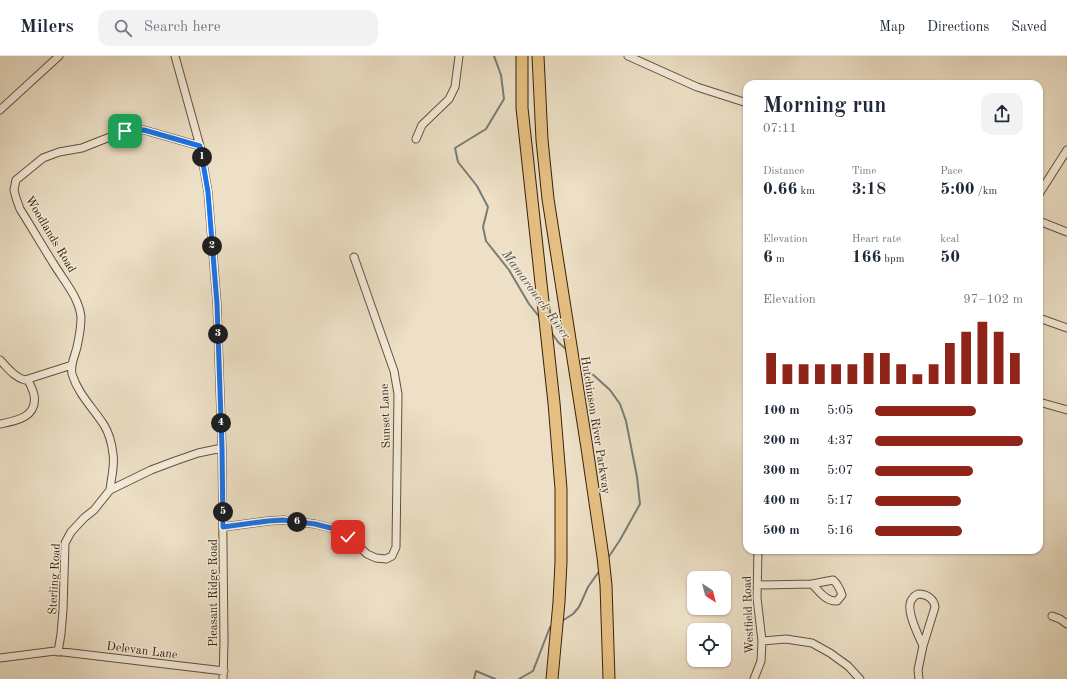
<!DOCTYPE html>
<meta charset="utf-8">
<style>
:root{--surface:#fff;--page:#f2f2f3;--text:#1f2937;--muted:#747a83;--line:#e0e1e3;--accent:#8f2418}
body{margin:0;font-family:"Old Standard TT",serif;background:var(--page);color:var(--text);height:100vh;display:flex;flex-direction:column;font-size:15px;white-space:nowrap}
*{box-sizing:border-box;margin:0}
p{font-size:13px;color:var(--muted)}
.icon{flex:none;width:22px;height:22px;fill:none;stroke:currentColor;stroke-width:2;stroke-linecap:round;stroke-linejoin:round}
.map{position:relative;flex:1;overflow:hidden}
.drawer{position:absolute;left:743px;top:24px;width:300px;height:474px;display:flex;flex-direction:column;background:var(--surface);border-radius:12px;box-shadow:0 1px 3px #0004}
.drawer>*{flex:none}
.needle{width:26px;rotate:144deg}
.fabs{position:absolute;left:687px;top:515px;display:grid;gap:8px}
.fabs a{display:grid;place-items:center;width:44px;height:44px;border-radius:8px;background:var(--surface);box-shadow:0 1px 3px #0004;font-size:20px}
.pin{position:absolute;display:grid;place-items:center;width:34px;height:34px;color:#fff;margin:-17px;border-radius:8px;box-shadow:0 2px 6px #0006}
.km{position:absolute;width:20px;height:20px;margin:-10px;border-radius:50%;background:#222;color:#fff;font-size:11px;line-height:20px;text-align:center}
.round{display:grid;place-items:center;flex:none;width:42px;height:42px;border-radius:12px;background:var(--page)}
.head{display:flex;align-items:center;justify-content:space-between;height:68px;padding:0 20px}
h1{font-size:22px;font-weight:700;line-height:30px}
.metrics{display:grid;grid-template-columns:repeat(3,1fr);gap:6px;height:68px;padding:4px 20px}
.metrics div{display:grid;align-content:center}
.metrics b{font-size:17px;font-weight:700}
.metrics small{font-size:11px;font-weight:400}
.metrics p{font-size:11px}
.chart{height:112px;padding:8px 20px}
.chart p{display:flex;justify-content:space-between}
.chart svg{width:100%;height:72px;margin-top:4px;stroke:var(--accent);stroke-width:6}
ul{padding:0 20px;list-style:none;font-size:13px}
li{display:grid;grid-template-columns:64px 48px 1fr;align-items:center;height:30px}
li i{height:10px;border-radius:5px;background:var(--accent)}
header{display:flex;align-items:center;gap:24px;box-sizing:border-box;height:56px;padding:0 20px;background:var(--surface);border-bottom:1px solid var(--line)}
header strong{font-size:19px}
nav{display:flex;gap:22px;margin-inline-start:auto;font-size:14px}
.search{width:280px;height:36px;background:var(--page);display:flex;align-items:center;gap:10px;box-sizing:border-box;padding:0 14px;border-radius:12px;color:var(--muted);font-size:15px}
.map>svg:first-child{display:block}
</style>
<header>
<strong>Milers</strong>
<div class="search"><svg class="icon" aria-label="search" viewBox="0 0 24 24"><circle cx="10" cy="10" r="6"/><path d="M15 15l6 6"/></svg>Search here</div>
<nav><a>Map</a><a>Directions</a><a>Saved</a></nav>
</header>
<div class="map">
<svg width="1067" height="623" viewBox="0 0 1067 623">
<rect width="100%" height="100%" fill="#ede0c6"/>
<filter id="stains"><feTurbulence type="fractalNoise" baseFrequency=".005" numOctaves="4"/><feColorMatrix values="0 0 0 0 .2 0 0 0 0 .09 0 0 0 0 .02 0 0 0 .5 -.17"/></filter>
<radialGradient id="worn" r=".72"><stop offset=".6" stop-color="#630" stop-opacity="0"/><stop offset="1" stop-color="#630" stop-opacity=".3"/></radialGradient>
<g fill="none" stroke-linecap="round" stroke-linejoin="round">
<path stroke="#767d77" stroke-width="2" d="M 494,0 L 501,19 L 504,43 L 486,73 L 455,92 L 458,106 L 477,130 L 488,151 L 483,171 L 486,185 L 509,214 L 529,248 L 541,263
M 551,276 L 558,286 L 568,295
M 578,305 L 610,334 L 620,348 L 626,365 L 637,421 L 640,448 L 620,484 L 608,502
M 562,565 L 573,558 L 579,551 L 588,531 L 600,514
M 474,623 L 476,615 L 495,623
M 519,623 L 533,615 L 550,571 L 552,570"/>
<defs>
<path id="minor" d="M 175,0 L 200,90 L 208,136 L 217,248 L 222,392 L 224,586 L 223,623
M 628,0 L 697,31 L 747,47
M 0,54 L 59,0
M 416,83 L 422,69 L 449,43 L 455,31 L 459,0
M 1039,138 L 1067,94
M 1039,165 L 1067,176
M 1039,262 L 1067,272
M 0,304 C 8,312 14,321 25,324 L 72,309
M 1039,346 L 1067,354
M 0,368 C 16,365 38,361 34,339 C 33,334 30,328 28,324
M 110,434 C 111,422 115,410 113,398 C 112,389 109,377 104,369 C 93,352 78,338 72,318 C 70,308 75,300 77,291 C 79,282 81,271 81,261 C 79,242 65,226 55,210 C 43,191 32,172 20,153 L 16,142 L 14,134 L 16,124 L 43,102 L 59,96 L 82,92 L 125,75 L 144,74 L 200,90
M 223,471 L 268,465 L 283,464 L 315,468 L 331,472 L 351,483 L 367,498 L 376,502 L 386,503 L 392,500 L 396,491 L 398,338 L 394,315 L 354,201
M 833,524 C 838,528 840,533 842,539 L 837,545 C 826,546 819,535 812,528 Z
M 757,529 L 812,528
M 918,538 C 927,538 934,543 935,551 L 923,590 C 919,580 903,551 913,542 C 914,540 916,539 918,538 Z
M 1052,560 L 1060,563 L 1067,568
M 762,585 L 786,583 L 812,587 L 830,597 L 848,610 L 860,623
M 58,596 L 61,578 L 63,554 L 65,487 L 71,476 L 84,462 L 94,454 L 110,434 L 151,414 L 175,405 L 198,397 L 222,392
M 0,602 L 55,595 L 224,615
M 754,623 L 761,605 L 762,585 L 757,542 L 758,494
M 919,623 L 918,614 L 923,590"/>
<path id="highway" d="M 522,0 L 522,52 L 554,347 L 561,433 L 561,506 L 559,546 L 552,623
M 538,0 L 542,84 L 548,143 L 587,392 L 603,501 L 606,529 L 609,623"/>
</defs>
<use href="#minor" stroke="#655138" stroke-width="9"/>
<use href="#highway" stroke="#382109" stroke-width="13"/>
<use href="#minor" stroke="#f3ebda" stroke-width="7"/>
<use href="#highway" stroke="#e6c083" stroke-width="11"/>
</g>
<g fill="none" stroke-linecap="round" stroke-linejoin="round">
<defs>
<path id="route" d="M 125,75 L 144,74 L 200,90 L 208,136 L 217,248 L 222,392 L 223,471 L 268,465 L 283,464 L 315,468 L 331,472 L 348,481"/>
</defs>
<use href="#route" stroke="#fff" stroke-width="8"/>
<use href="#route" stroke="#1a73e8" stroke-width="5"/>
</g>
<g text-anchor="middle" stroke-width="3" stroke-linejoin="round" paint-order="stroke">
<g font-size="12" fill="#382109" stroke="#f3ebda">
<text transform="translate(51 178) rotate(59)" y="4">Woodlands Road</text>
<text transform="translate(385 360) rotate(-92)" y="4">Sunset Lane</text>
<text transform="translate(596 369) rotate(81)" y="4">Hutchinson River Parkway</text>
<text transform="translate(54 523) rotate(-87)" y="4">Sterling Road</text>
<text transform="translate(213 537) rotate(-90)" y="4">Pleasant Ridge Road</text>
<text transform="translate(748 559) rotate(-92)" y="4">Westfield Road</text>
<text transform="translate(142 594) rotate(7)" y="4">Delevan Lane</text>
</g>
<g font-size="13" font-style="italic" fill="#574f40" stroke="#f3ebda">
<text transform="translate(537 238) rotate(54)" y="5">Mamaroneck River</text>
</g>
</g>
<rect width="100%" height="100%" filter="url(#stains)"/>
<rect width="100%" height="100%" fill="url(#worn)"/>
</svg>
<div class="fabs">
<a><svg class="needle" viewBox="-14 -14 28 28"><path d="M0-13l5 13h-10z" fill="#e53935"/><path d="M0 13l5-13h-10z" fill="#747a83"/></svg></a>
<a><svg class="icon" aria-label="locate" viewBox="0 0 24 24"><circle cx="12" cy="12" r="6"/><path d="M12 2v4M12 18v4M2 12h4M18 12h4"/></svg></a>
</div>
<div class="pin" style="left:125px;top:75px;background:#1e9e55"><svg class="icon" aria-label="arrive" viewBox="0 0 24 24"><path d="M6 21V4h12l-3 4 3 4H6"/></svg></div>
<div class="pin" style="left:348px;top:481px;background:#d93025"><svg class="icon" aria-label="check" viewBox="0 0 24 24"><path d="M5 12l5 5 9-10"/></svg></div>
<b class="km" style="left:202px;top:101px">1</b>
<b class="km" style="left:212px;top:190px">2</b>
<b class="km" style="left:218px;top:278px">3</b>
<b class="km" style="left:221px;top:367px">4</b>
<b class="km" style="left:223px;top:456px">5</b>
<b class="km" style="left:297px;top:466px">6</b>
<section class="drawer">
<div class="head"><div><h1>Morning run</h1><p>07:11</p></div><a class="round"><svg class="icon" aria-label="share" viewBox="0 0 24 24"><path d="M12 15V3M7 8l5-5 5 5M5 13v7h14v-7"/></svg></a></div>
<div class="metrics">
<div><p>Distance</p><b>0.66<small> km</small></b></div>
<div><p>Time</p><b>3:18</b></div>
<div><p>Pace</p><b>5:00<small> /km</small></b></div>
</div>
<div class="metrics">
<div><p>Elevation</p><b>6<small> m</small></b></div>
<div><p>Heart rate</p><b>166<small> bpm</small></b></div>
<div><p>kcal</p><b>50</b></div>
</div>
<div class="chart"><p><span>Elevation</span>97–102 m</p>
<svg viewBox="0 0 160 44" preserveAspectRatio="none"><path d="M5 44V25M15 44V32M25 44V32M35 44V32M45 44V32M55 44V32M65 44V25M75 44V25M85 44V32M95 44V38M105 44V32M115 44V19M125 44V12M135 44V6M145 44V12M155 44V25"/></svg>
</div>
<ul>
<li><b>100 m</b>5:05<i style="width:68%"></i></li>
<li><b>200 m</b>4:37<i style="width:100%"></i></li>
<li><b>300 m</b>5:07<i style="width:66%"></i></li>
<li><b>400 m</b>5:17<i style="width:58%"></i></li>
<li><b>500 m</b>5:16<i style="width:59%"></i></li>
</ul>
</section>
</div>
